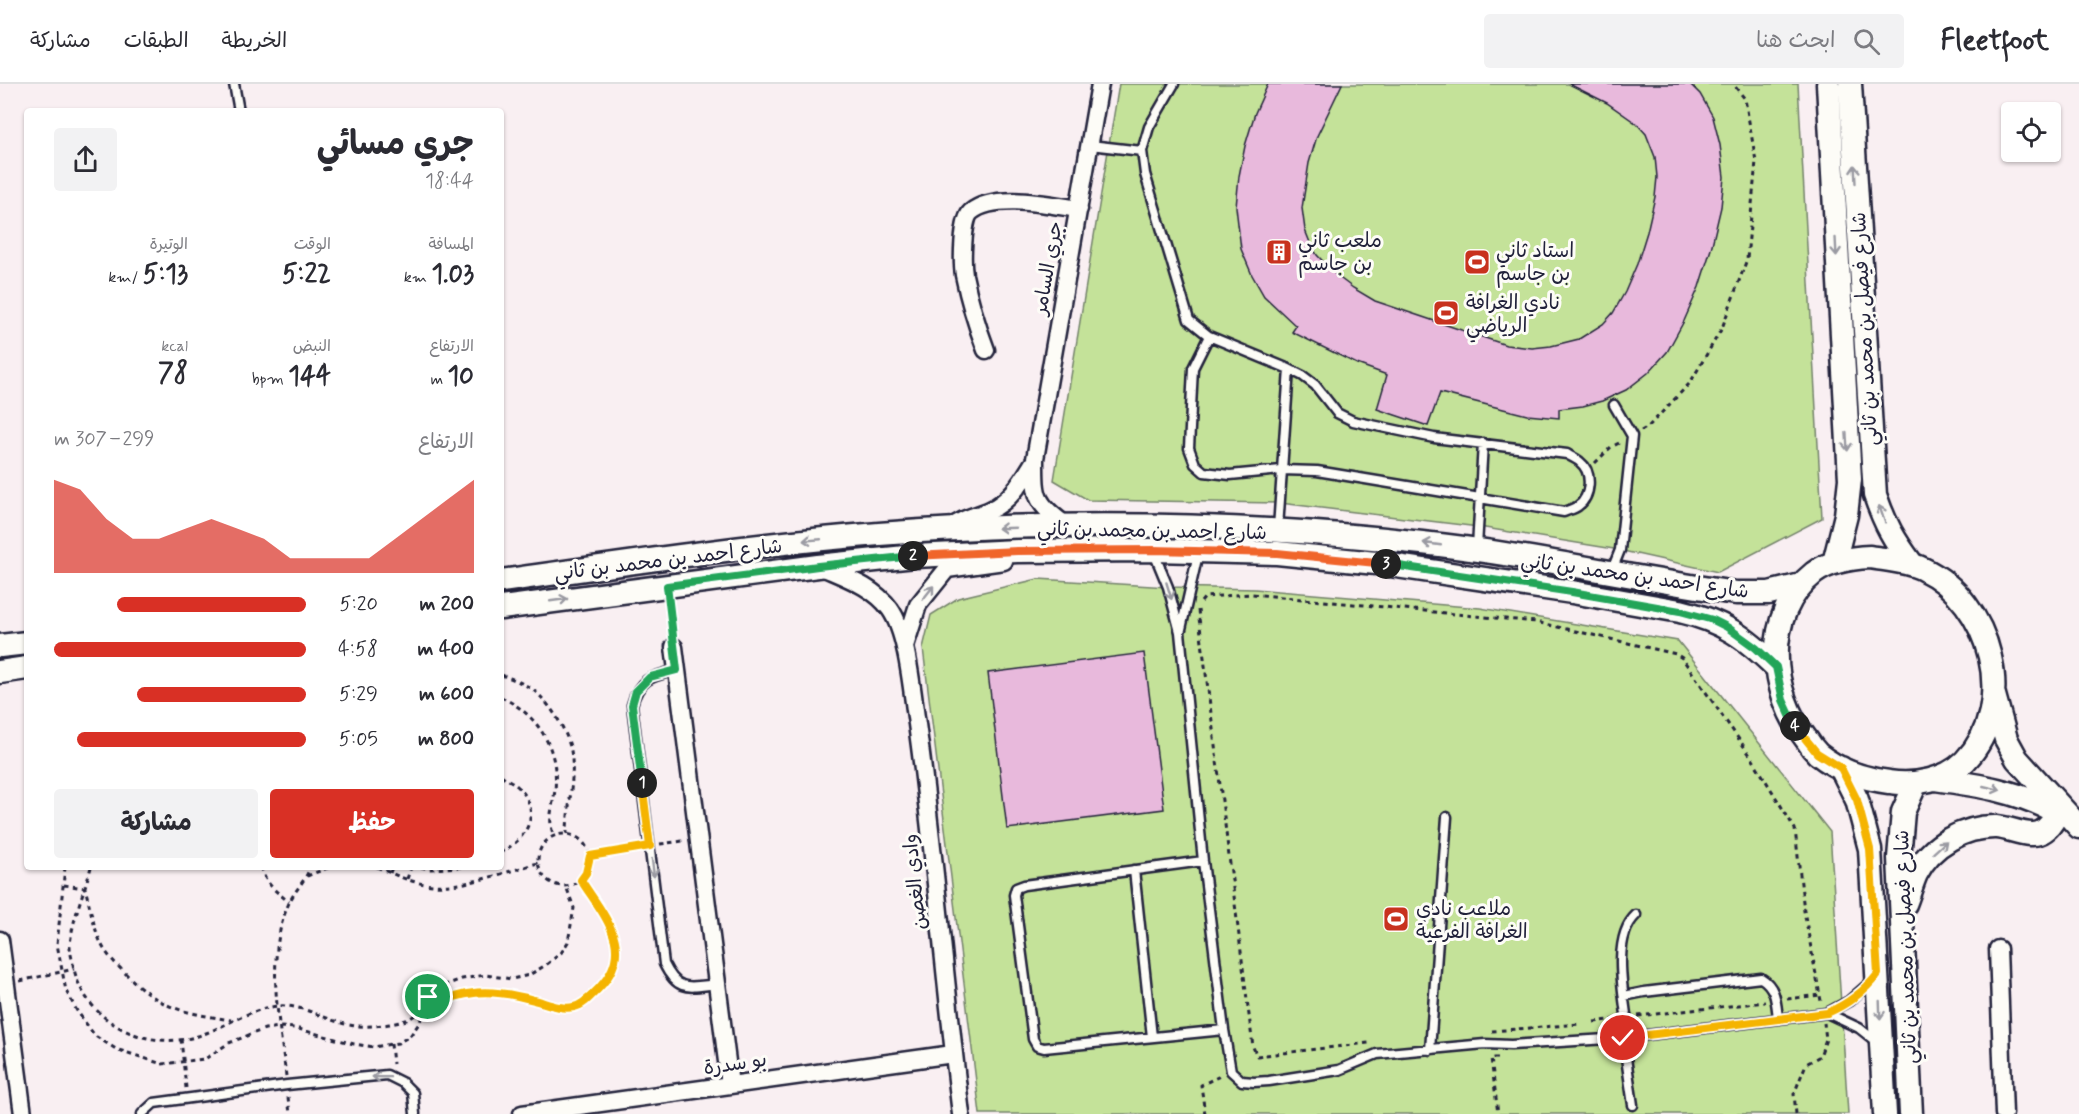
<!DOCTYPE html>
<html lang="ar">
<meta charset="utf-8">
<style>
:root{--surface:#fff;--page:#f2f2f3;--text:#2b2b33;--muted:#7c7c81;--line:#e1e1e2;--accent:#d93025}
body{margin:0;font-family:Mynerve,"Playpen Sans Arabic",sans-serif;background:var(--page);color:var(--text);direction:rtl;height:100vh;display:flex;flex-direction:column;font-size:22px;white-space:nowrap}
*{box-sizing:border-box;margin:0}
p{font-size:20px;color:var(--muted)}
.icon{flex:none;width:33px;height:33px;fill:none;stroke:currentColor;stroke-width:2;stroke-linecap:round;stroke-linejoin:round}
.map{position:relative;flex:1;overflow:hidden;direction:ltr}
.side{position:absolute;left:24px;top:24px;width:480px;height:762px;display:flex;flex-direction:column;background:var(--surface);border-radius:6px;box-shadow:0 2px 4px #0004;direction:rtl}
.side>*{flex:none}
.fabs{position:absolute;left:2001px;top:18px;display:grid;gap:12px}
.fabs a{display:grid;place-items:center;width:60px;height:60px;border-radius:6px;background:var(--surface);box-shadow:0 2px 4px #0004;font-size:30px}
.pin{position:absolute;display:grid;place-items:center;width:51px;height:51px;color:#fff;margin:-26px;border:3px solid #fff;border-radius:50%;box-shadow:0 2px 6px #0007}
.km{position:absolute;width:30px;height:30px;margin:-15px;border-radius:50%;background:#222;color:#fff;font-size:16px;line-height:30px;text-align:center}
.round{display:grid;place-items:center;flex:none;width:63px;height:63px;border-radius:6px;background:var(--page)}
.head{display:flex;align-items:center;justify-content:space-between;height:102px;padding:0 30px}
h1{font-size:33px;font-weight:700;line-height:45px}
.metrics{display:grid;grid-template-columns:repeat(3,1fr);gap:9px;height:102px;padding:6px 30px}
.metrics div{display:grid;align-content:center}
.metrics b{font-size:26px;font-weight:700}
.metrics small{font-size:16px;font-weight:400}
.metrics p{font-size:16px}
.chart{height:168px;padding:12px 30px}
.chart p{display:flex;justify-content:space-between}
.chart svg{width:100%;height:108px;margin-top:6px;fill:var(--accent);opacity:.7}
.button{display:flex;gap:12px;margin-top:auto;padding:12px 30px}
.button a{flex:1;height:69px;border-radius:6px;background:var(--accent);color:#fff;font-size:24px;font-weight:700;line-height:69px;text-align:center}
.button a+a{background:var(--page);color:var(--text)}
ul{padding:0 30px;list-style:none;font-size:20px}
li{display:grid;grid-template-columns:96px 72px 1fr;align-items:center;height:45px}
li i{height:15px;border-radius:8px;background:var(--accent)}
header{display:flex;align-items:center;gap:36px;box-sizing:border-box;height:84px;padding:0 30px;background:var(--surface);border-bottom:2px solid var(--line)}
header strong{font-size:28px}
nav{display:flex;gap:33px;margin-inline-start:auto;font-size:21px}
.search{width:420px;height:54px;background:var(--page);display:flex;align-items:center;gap:15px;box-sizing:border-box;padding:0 21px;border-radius:6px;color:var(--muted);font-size:22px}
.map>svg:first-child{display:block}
</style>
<header>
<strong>Fleetfoot</strong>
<div class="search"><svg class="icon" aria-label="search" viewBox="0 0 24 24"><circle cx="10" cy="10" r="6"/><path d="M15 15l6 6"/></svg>ابحث هنا</div>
<nav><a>الخريطة</a><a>الطبقات</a><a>مشاركة</a></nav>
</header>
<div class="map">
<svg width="2079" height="1030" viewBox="0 0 2079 1030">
<rect width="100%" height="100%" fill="#f9eff2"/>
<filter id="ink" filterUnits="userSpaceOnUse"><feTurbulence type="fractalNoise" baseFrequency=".0167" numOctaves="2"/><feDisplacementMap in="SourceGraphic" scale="12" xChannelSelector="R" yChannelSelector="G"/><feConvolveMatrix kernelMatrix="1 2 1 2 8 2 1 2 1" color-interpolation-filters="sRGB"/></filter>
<g filter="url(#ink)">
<path fill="#c4e299" stroke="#73826a" stroke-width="1.5" d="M 1119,0 L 1798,0 L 1822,434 L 1718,488 L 1614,465 L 1479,443 L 1280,419 L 1088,416 L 1054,396 Z
M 1038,495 L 1168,503 L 1255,505 L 1480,524 L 1678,557 L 1830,748 L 1848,1030 L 980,1030 L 923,564 L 931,531 L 958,514 Z"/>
<path fill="#e8b9dc" stroke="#22223b" stroke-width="1.5" d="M 1268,0 L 1342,0 L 1317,52 L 1309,79 L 1302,124 L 1305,146 L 1311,161 L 1317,171 L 1337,192 L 1353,204 L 1375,217 L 1506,261 L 1532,264 L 1551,262 L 1579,255 L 1603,240 L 1613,229 L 1625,208 L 1637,180 L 1647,148 L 1655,113 L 1657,93 L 1655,73 L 1646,50 L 1637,40 L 1607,19 L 1569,0 L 1690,0 L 1700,10 L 1713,33 L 1720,61 L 1724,93 L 1721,123 L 1711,165 L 1699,203 L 1684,237 L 1667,268 L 1648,289 L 1626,306 L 1602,317 L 1583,322 L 1559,325 L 1559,334 L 1527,331 L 1440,309 L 1428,342 L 1377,325 L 1387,291 L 1357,280 L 1292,248 L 1296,242 L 1264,212 L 1252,191 L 1241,165 L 1236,123 L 1239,92 L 1245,62 L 1255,29 Z
M 1144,569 L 1164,725 L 1007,745 L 988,589 Z"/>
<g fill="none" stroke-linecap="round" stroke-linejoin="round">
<defs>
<path id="lane" d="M 234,0 L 239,27
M 1174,0 L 1149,43 L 1142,67 L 1145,90 L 1189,236 L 1209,252 L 1289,285 L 1278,444
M 1090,61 L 1142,67
M 1209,252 L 1193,284 L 1189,364 L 1195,380 L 1204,388 L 1230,391 L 1281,386 L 1317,387 L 1564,428 C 1568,426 1574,425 1578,422 C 1591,413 1593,388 1580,378 C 1577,375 1571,373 1567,370 L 1434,354 L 1353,337 L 1337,329 L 1315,301 L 1303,292 L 1289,285
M 1477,463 L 1483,359
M 1154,469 L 1168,503 L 1180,548 L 1203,777 L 1224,946 L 1231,987 L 1242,997 L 1254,998 L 1269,997 L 1339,986 L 1377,970 L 1485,960 L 1511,961 L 1623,954 L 1827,929 L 1849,917 L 1872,897
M 1612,486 L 1620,466 L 1632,352 L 1614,321
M 1181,545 L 1198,470
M 677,586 C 653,592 639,594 632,621 L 664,880 C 678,909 689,903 717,900
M 1203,777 L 1024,801 L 1016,804 L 1014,811 L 1033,955 L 1037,962 L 1044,964 L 1224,946
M 1134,786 L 1152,953
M 1624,912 L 1644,908 L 1761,894 C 1776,903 1776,918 1778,934
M 1827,929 L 1859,944 L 1878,959
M 1629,953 C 1626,920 1609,856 1636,831
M 1623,954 L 1633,1021
M 1430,966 L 1447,733
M 142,1030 L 154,1019 L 287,1001 L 387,991 L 403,999 L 413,1009 L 415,1030"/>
<path id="street" d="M 986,266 C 977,242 969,216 964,191 C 962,179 962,136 971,128 C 994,108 1051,121 1079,125
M 1068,443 C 1035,418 1035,415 1035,375 L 1100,0
M 951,444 C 962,434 977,432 990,426 C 1012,416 1023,395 1035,376
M 822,483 C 847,494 874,503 890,525 C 908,550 912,609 917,640 C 935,770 945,900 961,1030
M 905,562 L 918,521 L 947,485 L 1004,477
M 674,563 L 730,1001
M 0,856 L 23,1030
M 1998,865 L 2004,1030
M 522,1030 L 953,970"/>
<path id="secondary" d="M 1828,0 L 1850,395 L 1846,431 L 1834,479
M 1850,0 L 1875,411 C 1885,440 1894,456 1912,480
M 1870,473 C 1887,476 1907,477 1923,485 C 1991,517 2019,621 1965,677 C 1946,696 1915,702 1889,698 C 1864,695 1838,686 1818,670 C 1814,666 1810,661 1807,656 C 1769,609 1762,530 1814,489 C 1830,477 1850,474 1870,473 Z
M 501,497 C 627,479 753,460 879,450 C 1058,436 1244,439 1422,459 C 1527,470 1631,494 1736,509 L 1769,509 L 1801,501
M 501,524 L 818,482 L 915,472 L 1017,467 L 1153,466 L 1277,469 L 1376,479 L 1572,508 L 1680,527 C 1723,537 1745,553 1776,583
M 0,562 L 27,559
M 0,588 L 27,584
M 1994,611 L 2006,655 L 2017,675 L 2079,743
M 1841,684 L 1857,716 L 1870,765 L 1885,1030
M 1935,695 C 1978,701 2018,707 2056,728
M 1905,820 C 1909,810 1912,799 1916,790 C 1931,760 1965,742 1997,743 C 2010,744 2027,753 2039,749 C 2048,746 2053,737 2058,729
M 1911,1030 L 1899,774 L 1903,728 L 1916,699"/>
</defs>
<use href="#lane" stroke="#22223b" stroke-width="13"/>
<use href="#street" stroke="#22223b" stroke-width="21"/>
<use href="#secondary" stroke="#22223b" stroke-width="27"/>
<path stroke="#22223b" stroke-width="3" stroke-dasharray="4.5 4.5" stroke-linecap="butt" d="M 1641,347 L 1648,343 L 1690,299 L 1722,244 L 1747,175 L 1756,77 L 1745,15 L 1733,0
M 1595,379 L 1611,363 L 1619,359
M 1201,518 L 1205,513 L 1252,510 L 1536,538 L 1676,570 L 1682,574 L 1752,674 L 1795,745 L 1804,827 L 1821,917
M 669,520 L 673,549
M 1198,526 L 1253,963 L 1257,972 L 1369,959
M 501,591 C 514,595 528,601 538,610 C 554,625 571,653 572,675 C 574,700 567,725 567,750
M 501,613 C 539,631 559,665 555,706 C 553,722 547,736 554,752
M 501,691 C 506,695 513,698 517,702 C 543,726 528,755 501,768
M538 776a26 26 0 1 1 52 0a26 26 0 1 1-52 0Z
M 660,760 L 683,757
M 590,772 L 638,764
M 65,783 L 57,860 L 66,907 L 77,927 L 95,952 L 116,965 L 162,980 L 205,975 L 229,959 L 249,951 L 265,945 L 280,943 L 295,944 L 354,960 L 374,963 L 398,959 L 410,952 L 420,938 L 428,913 L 437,904 L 462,895 L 485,891 L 512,895 L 529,891 L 546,881 L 561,869 L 568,858 L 574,824 L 566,802
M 91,783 C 84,809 72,835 70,862 C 70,868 72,874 73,880 C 82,935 144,969 198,952 C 225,943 249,925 278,922 C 306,920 330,940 357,942 C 372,943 392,941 406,936 C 412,934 417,929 422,926 C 433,919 446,913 459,910 C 483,904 507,909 531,915 C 544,918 561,927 575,923 C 580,922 587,917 590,913 C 640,871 608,838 581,796
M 261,783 C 265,800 277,808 289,818
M 377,783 C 395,791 414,800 434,801 C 465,804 508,787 538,779
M 421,783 L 429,785 L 462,783
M 390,789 L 392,783
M 307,792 L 330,783
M 407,795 L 411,783
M 64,801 L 85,804 C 90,822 93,841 100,857 C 105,869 113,877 122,886 C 160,925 180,928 231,936
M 20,897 L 74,885
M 1787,915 L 1820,911
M 1638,932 L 1765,918
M 1594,938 L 1616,935
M 1492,947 L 1580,940
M 181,955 L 186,1004
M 391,960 L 393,980
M 1498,974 L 1491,974 L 1498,1030
M 286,992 C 279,935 265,873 289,819 C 295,806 306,796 310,783
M 288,1013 L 290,1030
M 1205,1030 L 1201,1001 L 1222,991
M 1796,1030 L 1794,1010 L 1806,980 L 1820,972 L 1826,955 L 1824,939"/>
<use href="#lane" stroke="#fdfcf7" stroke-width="8"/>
<use href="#street" stroke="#fdfcf7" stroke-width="16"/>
<use href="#secondary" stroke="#fdfcf7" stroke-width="22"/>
</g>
<defs><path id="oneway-shaft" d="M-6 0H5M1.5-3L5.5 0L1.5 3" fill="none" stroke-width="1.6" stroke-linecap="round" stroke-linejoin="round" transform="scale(1.5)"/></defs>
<g stroke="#9a9aa2">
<use href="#oneway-shaft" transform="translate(1855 90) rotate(-93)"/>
<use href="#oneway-shaft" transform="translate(1836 163) rotate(87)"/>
<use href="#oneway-shaft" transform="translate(1847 358) rotate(86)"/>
<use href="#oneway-shaft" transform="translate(1882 430) rotate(-110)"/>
<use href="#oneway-shaft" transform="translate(1007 444) rotate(178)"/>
<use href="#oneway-shaft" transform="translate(812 456) rotate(175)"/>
<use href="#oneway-shaft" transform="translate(1432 460) rotate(-172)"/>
<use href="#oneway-shaft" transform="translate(1169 507) rotate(73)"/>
<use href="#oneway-shaft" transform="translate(928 509) rotate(-52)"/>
<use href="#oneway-shaft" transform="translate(559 516) rotate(-8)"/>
<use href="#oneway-shaft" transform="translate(1992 704) rotate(13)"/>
<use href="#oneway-shaft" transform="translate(1940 763) rotate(-42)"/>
<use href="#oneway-shaft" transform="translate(653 784) rotate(83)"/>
<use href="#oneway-shaft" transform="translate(1880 926) rotate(88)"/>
<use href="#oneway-shaft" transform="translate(381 993) rotate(-179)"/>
</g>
</g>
<g fill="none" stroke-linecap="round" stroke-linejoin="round" filter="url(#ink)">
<defs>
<path id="split-1" d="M 428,913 L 424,925 C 464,905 491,904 534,916 C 546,919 561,926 574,923 C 584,921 592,911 599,904 C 637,865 603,831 581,796 L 586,789 L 590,772 L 650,762 L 642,699"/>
<path id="split-2" d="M 642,699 L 632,621 L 636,607 L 650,593 L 677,586 L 667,502 L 818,482 L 913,472"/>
<path id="split-3" d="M 913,472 L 1017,467 L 1153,466 L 1277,469 L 1386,480"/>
<path id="split-4" d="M 1386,480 L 1572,508 L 1680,527 L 1713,536 L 1727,543 L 1756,564 L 1776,583 L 1783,616 L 1795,642"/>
<path id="split-5" d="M 1623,954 L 1827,929 C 1848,920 1864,908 1878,890 L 1870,765 L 1857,716 L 1841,684 L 1817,669 L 1795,642"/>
</defs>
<use href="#split-1" stroke="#fff" stroke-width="12"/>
<use href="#split-2" stroke="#fff" stroke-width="12"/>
<use href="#split-3" stroke="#fff" stroke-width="12"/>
<use href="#split-4" stroke="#fff" stroke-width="12"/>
<use href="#split-5" stroke="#fff" stroke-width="12"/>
<use href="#split-1" stroke="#f5b400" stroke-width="8"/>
<use href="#split-2" stroke="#22a559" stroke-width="8"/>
<use href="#split-3" stroke="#f0652b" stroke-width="8"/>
<use href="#split-4" stroke="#22a559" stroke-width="8"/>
<use href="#split-5" stroke="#f5b400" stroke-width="8"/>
</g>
<defs>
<symbol id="building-square" viewBox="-11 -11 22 22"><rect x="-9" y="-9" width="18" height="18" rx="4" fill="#c8321e" stroke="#fdfcf7"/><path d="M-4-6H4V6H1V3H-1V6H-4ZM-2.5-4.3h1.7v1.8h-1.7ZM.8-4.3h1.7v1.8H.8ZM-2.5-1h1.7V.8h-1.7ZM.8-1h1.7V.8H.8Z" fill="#fff"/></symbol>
<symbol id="stadium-square" viewBox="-11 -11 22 22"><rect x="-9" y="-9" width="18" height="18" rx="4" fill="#c8321e" stroke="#fdfcf7"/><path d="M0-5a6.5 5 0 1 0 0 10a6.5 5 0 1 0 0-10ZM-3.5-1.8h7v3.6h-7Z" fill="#fff"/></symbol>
</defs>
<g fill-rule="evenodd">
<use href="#building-square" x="1264" y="153" width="30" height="30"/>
<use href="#stadium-square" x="1462" y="163" width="30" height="30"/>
<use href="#stadium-square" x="1431" y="214" width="30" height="30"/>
<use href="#stadium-square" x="1381" y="820" width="30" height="30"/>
</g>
<g text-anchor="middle" stroke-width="6" stroke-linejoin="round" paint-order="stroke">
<g font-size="20" fill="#22223b" stroke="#fdfcf7" text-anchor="start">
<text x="1298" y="163">ملعب ثاني<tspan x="1298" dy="23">بن جاسم</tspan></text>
<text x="1496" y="173">استاد ثاني<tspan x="1496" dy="23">بن جاسم</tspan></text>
<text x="1466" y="225">نادي الغرافة<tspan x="1466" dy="23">الرياضي</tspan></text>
<text x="1416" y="831">ملاعب نادي<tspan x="1416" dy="23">الغرافة الفرعية</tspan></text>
</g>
<g font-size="20" fill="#22223b" stroke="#fdfcf7">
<text transform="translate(1047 184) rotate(-80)" y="7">جري السامر</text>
<text transform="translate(1864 245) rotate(-93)" y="7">شارع فيصل بن محمد بن ثاني</text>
<text transform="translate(1152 446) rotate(1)" y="7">شارع احمد بن محمد بن ثاني</text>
<text transform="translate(668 475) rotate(-7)" y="7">شارع احمد بن محمد بن ثاني</text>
<text transform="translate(1635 491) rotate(8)" y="7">شارع احمد بن محمد بن ثاني</text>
<text transform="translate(914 798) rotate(-96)" y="7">وادي الغصن</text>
<text transform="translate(1905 863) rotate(-92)" y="7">شارع فيصل بن محمد بن ثاني</text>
<text transform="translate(735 979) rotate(-8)" y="7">بو سدرة</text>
</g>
</g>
</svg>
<div class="fabs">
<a><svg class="icon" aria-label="locate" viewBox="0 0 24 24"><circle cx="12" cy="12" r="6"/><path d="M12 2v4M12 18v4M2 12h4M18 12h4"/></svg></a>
</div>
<div class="pin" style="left:428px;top:913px;background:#1e9e55"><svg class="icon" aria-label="arrive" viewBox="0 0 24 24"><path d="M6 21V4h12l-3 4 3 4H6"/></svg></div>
<div class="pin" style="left:1623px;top:954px;background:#d93025"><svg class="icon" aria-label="check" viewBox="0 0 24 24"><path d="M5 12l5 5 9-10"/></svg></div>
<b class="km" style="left:642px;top:699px">1</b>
<b class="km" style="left:913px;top:472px">2</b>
<b class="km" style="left:1386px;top:480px">3</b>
<b class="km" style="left:1795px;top:642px">4</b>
<section class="side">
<div class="head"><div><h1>جري مسائي</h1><p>18:44</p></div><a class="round"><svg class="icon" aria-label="share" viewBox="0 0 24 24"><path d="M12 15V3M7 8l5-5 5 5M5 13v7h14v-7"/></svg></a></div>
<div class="metrics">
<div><p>المسافة</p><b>1.03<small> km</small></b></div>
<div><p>الوقت</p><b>5:22</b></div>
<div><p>الوتيرة</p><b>5:13<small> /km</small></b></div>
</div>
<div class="metrics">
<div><p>الارتفاع</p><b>10<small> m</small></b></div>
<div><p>النبض</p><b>144<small> bpm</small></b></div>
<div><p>kcal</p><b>78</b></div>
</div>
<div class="chart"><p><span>الارتفاع</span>299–307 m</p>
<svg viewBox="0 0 160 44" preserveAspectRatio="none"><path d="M0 44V6L10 10L20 22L30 30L40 30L50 26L60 22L70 26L80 30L90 38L100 38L110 38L120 38L130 30L140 22L150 14L160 6V44z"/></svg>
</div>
<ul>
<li><b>200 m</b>5:20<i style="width:75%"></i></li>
<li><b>400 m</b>4:58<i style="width:100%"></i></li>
<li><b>600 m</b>5:29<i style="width:67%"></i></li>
<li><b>800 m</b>5:05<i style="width:91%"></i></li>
</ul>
<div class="button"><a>حفظ</a><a>مشاركة</a></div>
</section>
</div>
